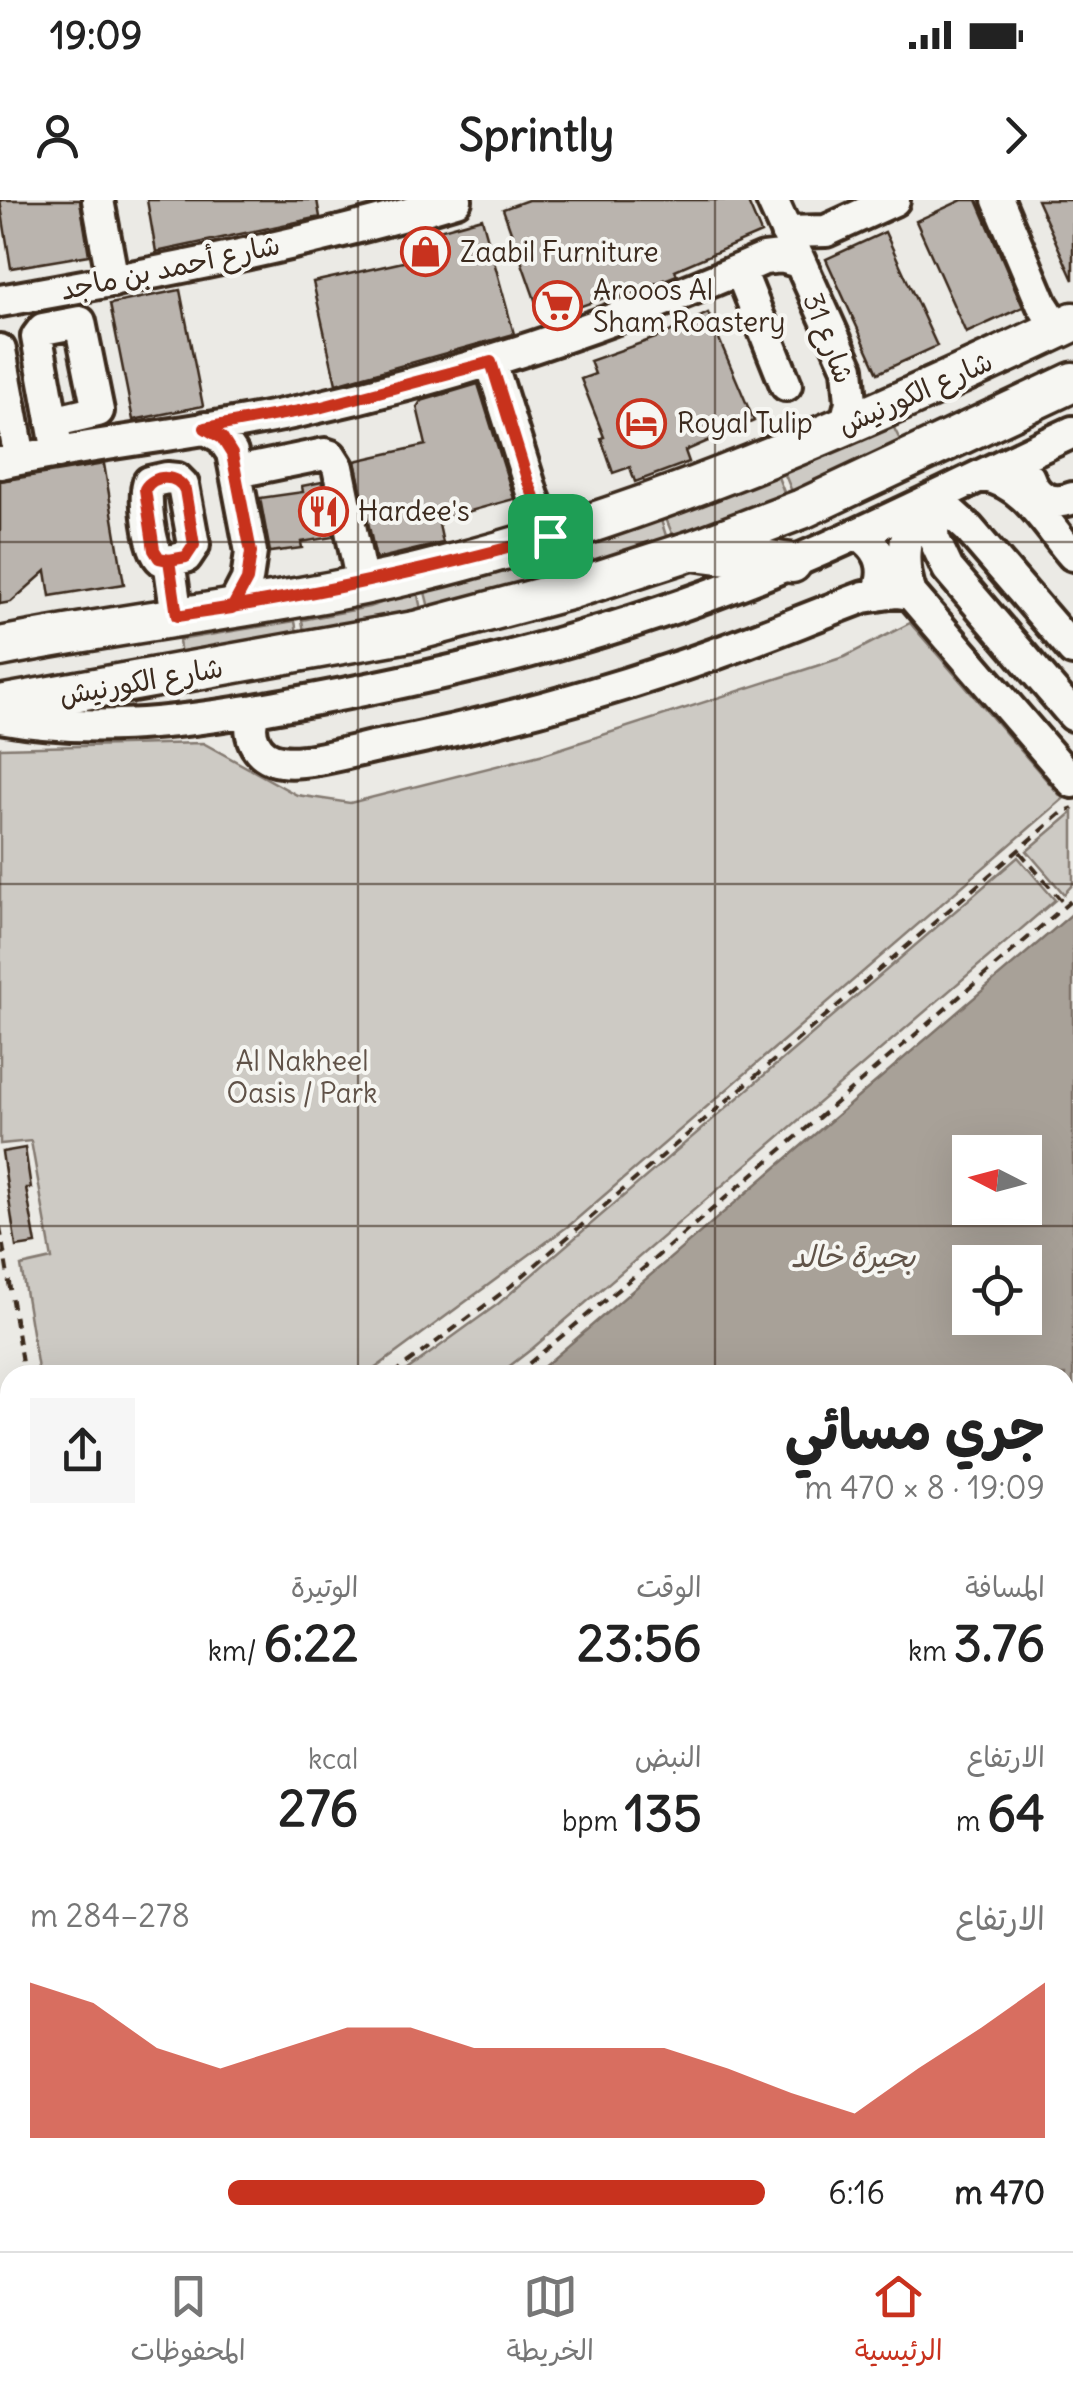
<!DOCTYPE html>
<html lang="ar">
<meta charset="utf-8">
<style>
:root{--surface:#fff;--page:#f6f6f6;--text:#222;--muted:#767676;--line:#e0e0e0;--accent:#c8321e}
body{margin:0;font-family:Delius,"Playpen Sans Arabic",sans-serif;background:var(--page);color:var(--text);direction:rtl;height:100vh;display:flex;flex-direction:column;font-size:38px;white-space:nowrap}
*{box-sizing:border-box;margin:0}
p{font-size:32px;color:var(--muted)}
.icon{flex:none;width:55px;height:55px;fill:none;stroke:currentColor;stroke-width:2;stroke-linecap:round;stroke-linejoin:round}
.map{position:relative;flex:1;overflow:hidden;direction:ltr}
.drawer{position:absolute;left:0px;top:1165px;width:1075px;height:888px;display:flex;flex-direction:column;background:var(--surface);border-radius:30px 30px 0 0;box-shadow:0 10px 40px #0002;direction:rtl}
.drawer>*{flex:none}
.needle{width:65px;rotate:276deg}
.fabs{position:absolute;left:952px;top:935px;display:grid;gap:20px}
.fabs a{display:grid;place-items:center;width:90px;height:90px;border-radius:0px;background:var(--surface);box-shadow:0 10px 40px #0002;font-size:50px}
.pin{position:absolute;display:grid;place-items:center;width:85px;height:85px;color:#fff;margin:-42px;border-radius:20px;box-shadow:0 5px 15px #0006}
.round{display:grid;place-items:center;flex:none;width:105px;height:105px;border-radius:0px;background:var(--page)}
.overview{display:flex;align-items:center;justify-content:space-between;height:170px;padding:0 30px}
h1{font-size:55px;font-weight:700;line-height:75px}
.metrics{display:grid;grid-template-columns:repeat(3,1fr);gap:15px;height:170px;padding:10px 30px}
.metrics div{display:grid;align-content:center}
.metrics b{font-size:50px;font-weight:700}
.metrics small{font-size:28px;font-weight:400}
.metrics p{font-size:28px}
.chart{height:280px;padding:20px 30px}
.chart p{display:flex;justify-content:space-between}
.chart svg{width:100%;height:180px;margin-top:10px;fill:var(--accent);opacity:.7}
ul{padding:0 30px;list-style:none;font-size:32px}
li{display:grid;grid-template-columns:160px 120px 1fr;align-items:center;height:75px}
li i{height:25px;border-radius:12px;background:var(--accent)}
.status{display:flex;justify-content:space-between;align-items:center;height:70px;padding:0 50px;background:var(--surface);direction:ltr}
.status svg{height:28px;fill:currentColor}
header{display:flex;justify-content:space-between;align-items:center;height:130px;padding:0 30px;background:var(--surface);font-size:45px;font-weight:700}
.dock{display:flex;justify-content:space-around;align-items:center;height:140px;border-top:2px solid var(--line);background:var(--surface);font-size:28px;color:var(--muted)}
.dock a{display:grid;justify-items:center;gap:5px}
.dock .selected{color:var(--accent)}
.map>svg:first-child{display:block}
</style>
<div class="status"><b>19:09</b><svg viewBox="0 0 49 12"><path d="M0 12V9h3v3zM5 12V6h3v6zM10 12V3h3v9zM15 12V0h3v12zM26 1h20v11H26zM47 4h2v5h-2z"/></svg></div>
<header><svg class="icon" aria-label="forward" viewBox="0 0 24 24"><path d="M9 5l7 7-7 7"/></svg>Sprintly<svg class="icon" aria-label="person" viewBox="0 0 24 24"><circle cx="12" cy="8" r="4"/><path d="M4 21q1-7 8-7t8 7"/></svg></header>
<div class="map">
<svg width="1073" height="2051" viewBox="0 0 1073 2051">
<rect width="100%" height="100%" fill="#ebeae5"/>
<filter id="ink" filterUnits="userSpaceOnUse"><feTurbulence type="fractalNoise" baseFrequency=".01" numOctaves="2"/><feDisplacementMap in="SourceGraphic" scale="20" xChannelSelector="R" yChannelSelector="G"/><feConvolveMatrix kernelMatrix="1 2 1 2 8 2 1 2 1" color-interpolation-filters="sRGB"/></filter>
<g filter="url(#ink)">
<path fill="#cdcac4" stroke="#847a71" stroke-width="2.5" d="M 890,220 L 902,244 L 793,294 L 783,270 Z
M 776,272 L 786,297 L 675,341 L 665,316 Z
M 660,317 L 668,342 L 553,380 L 545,354 Z
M 538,356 L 545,382 L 430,412 L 424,388 Z
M 417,391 L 422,414 L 305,438 L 302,420 L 369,407 Z
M 295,421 L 298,439 L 181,458 L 179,440 Z
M 910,423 L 1063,599 L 571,1024 L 366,1175 L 39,1175 L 21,1066 L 52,1059 L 31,941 L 0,944 L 0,548 L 203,543 L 297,595 L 350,603 L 544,554 L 844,457 Z
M 1073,612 L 1073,684 L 1064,694 L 1027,651 Z
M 1018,657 L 1055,700 L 533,1148 L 498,1175 L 400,1175 L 498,1104 Z
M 1073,1214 L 1073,1497 L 1065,1492 L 1065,1225 Z"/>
<path fill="#a8a198" stroke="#7c7167" stroke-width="2.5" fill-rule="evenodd" d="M 1073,713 L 1073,1185 L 1065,1189 L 1065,1175 L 534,1175 ZM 1025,952 L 1025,1008 L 970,1008 L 970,952 ZM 1025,1062 L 1025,1118 L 970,1118 L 970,1062 Z
M 10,1447 L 10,2042 L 1065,2042 L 1065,1522 L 1073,1527 L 1073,2051 L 0,2051 L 0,1450 Z"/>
<path fill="#bab4ae" stroke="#3b2a1e" stroke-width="2.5" d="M 0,0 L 80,0 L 89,55 L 11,68 Z
M 147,0 L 317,0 L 320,17 L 156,52 Z
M 528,0 L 747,0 L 761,33 L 675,70 L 677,75 L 644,88 L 620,97 L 618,93 L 542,120 L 503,9 Z
M 962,0 L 977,0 L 1023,107 L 966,133 L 916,21 Z
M 1037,0 L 1073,0 L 1073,80 Z
M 482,18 L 514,134 L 336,184 L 313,82 L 412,60 L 406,39 Z
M 885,32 L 937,146 L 878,173 L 826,59 Z
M 180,90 L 203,206 L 133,220 L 110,104 Z
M 708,113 L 754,221 L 685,251 L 689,262 L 635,282 L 630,267 L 613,273 L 601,238 L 604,237 L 581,179 L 595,174 L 590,161 L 661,136 Z
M 478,184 L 514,299 L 438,320 L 443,343 L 376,359 L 355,261 L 426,245 L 417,207 L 421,201 Z
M 104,264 L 124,384 L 50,396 L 46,371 L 11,402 L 0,404 L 0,281 Z
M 322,282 L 333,337 L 301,342 L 302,348 L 270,352 L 260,298 L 303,292 L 302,286 Z
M 25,948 L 31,988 L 26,988 L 36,1044 L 16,1047 L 2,952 Z"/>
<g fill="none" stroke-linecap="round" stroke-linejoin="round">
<defs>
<path id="minor" d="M 98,0 L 113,81
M 772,0 L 848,168 L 851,202 L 846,223
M 998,0 L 1042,104 L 1058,129
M 786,32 L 826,31 L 894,0
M 740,70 L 786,185
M 0,101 C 153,74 307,45 456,0
M 0,150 L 20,258
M 491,162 L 533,296 L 550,336
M 52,222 L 98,211 L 80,122 L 43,129 L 37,137 L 58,253
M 205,228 L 222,238 L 232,253 L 251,352 L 247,380 L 233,407
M 0,263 C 100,242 201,233 301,211 C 460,176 614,124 764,59 L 781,57 L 799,62
M 237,272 L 325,254 L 331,256 L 338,267 L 362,384
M 984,276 C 1025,282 1048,327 1073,355
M 167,278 L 177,279 L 183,285 L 194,345 L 186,357 C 180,358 168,363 162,360 C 150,355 143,292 149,282 Z
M 1029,278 C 1036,299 1053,306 1073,298
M 936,299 L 968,328 L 1073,450
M 934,300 L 933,337 L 948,369 L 1073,515
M 914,309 C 904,339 900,364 911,394 L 1073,582
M 858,334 C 882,348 889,370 877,395
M 169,360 L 177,417
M 255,510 C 245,532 255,558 281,561 C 307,565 351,551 378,546 C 478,527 576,501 672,469 C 737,448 800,421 864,397 L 896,392 L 911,394
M 0,517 C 106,537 212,518 317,499 C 459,472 598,438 734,386 C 850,342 960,284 1073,232"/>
<path id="major" d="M 695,351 L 792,363
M 0,447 C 138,420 280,406 417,373 C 645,318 862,222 1073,122
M 0,505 L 415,431 L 569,390 L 693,350 L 802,309 L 1073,182"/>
</defs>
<use href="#minor" stroke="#3b2a1e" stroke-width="38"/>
<use href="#major" stroke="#3b2a1e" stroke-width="45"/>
<path stroke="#3b2a1e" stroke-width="4" stroke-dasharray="10 8" stroke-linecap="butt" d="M 1020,652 L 1065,705
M 0,1027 L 24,1175
M 392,1175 L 511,1086 L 1063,612 L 1073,608
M 515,1175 L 645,1067 L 1073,699
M 1065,1257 L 1073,1250
M 1065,1274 L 1072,1282 L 1073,1289
M 1073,1306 L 1073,1332
M 0,1364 L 10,1361
M 1065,1427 L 1073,1438
M 0,1439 L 10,1437"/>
<use href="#minor" stroke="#f6f6f2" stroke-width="30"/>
<use href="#major" stroke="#f6f6f2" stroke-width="38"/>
</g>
</g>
<g fill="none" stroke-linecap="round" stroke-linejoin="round" filter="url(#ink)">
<defs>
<path id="route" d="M 550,336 C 426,372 304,396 177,416 L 169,360 L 159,358 L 154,350 L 145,289 C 154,274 177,274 185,290 L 194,345 L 186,357 L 169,360 L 177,416 L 232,408 L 247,380 L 251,352 L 232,254 L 222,238 L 205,228 L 322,207 L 491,162 L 528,282 L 550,336"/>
</defs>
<use href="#route" stroke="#fff" stroke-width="20"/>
<use href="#route" stroke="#c8321e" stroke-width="12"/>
</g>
<path fill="none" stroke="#3b2a1e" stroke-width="2.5" stroke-opacity="0.55" d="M 358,0 L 358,1175M 715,0 L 715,1175M 0,342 L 1073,342M 0,684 L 1073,684M 0,1026 L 1073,1026M 0,1367 L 10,1367M 1065,1367 L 1073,1367M 0,1709 L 10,1709M 1065,1709 L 1073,1709M 358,2042 L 358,2051M 715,2042 L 715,2051"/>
<defs>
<symbol id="shop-ring" viewBox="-11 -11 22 22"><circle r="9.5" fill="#f6f6f2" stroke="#c8321e" stroke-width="1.5"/><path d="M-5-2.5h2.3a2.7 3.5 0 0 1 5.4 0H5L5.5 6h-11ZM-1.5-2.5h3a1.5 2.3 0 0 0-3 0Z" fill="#c8321e"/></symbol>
<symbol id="supermarket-ring" viewBox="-11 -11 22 22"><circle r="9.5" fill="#f6f6f2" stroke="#c8321e" stroke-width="1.5"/><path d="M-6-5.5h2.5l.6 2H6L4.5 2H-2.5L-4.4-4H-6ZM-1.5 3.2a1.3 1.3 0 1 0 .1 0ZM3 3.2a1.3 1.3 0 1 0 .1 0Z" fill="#c8321e"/></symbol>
<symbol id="hotel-ring" viewBox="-11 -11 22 22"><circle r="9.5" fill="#f6f6f2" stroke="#c8321e" stroke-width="1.5"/><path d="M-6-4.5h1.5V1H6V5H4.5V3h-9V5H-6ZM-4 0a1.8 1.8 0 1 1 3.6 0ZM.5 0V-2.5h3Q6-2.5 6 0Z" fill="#c8321e"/></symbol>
<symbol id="restaurant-ring" viewBox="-11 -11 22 22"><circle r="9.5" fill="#f6f6f2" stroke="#c8321e" stroke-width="1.5"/><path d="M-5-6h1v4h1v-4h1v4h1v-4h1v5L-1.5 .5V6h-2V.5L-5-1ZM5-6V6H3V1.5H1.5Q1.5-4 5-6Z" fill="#c8321e"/></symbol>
</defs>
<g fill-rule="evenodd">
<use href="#shop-ring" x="398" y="24" width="55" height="55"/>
<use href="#supermarket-ring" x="530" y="78" width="55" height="55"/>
<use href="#hotel-ring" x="614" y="196" width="55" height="55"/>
<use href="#restaurant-ring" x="296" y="284" width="55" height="55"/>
</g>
<g text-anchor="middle" stroke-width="8" stroke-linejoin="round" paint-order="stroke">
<g font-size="28" fill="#3b2a1e" stroke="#f6f6f2" text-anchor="start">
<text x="460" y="62">Zaabil Furniture</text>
<text x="593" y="100">Arooos Al<tspan x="593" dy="32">Sham Roastery</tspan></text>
<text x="677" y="233">Royal Tulip</text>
<text x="358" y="321">Hardee's</text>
</g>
<g font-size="28" fill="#3b2a1e" stroke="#f6f6f2">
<text transform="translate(170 67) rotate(-12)" y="10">شارع أحمد بن ماجد</text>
<text transform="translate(829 138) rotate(69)" y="10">شارع 31</text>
<text transform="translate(915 193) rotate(-24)" y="10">شارع الكورنيش</text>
<text transform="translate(141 481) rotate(-10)" y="10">شارع الكورنيش</text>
</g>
<g font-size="28" fill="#605248" stroke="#f6f6f2">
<text x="302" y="871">Al Nakheel<tspan x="302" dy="32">Oasis / Park</tspan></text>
</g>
<g font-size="30" font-style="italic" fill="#615449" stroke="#f6f6f2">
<text x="853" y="1067">بحيرة خالد</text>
</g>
</g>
</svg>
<div class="fabs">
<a><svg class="needle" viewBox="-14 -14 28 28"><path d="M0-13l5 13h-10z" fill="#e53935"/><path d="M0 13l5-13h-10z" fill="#767676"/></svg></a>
<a><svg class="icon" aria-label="locate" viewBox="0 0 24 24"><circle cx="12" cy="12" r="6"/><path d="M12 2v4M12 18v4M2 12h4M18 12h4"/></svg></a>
</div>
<div class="pin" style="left:550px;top:336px;background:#1e9e55"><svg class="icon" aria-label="arrive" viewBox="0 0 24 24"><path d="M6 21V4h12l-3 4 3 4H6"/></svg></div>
<section class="drawer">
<div class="overview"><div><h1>جري مسائي</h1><p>19:09 · 8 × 470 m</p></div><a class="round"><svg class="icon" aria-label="share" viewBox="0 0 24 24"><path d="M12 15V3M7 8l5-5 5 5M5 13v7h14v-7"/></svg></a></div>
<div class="metrics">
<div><p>المسافة</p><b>3.76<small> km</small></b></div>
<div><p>الوقت</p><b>23:56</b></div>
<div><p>الوتيرة</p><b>6:22<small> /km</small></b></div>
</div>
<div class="metrics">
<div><p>الارتفاع</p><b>64<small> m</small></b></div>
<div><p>النبض</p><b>135<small> bpm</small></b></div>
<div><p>kcal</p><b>276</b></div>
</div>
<div class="chart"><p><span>الارتفاع</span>278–284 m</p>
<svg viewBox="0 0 160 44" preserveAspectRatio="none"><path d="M0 44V6L10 11L20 22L30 27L40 22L50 17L60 17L70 22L80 22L90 22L100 22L110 27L120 33L130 38L140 27L150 17L160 6V44z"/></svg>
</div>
<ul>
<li><b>470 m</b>6:16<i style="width:73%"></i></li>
</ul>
</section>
</div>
<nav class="dock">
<a class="selected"><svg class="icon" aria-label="home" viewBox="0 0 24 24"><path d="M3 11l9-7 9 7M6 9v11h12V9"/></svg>الرئيسية</a>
<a><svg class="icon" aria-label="map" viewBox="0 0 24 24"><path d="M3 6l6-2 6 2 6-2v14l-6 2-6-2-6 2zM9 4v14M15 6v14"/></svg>الخريطة</a>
<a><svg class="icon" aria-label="saved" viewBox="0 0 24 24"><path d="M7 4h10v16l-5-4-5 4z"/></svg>المحفوظات</a>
</nav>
